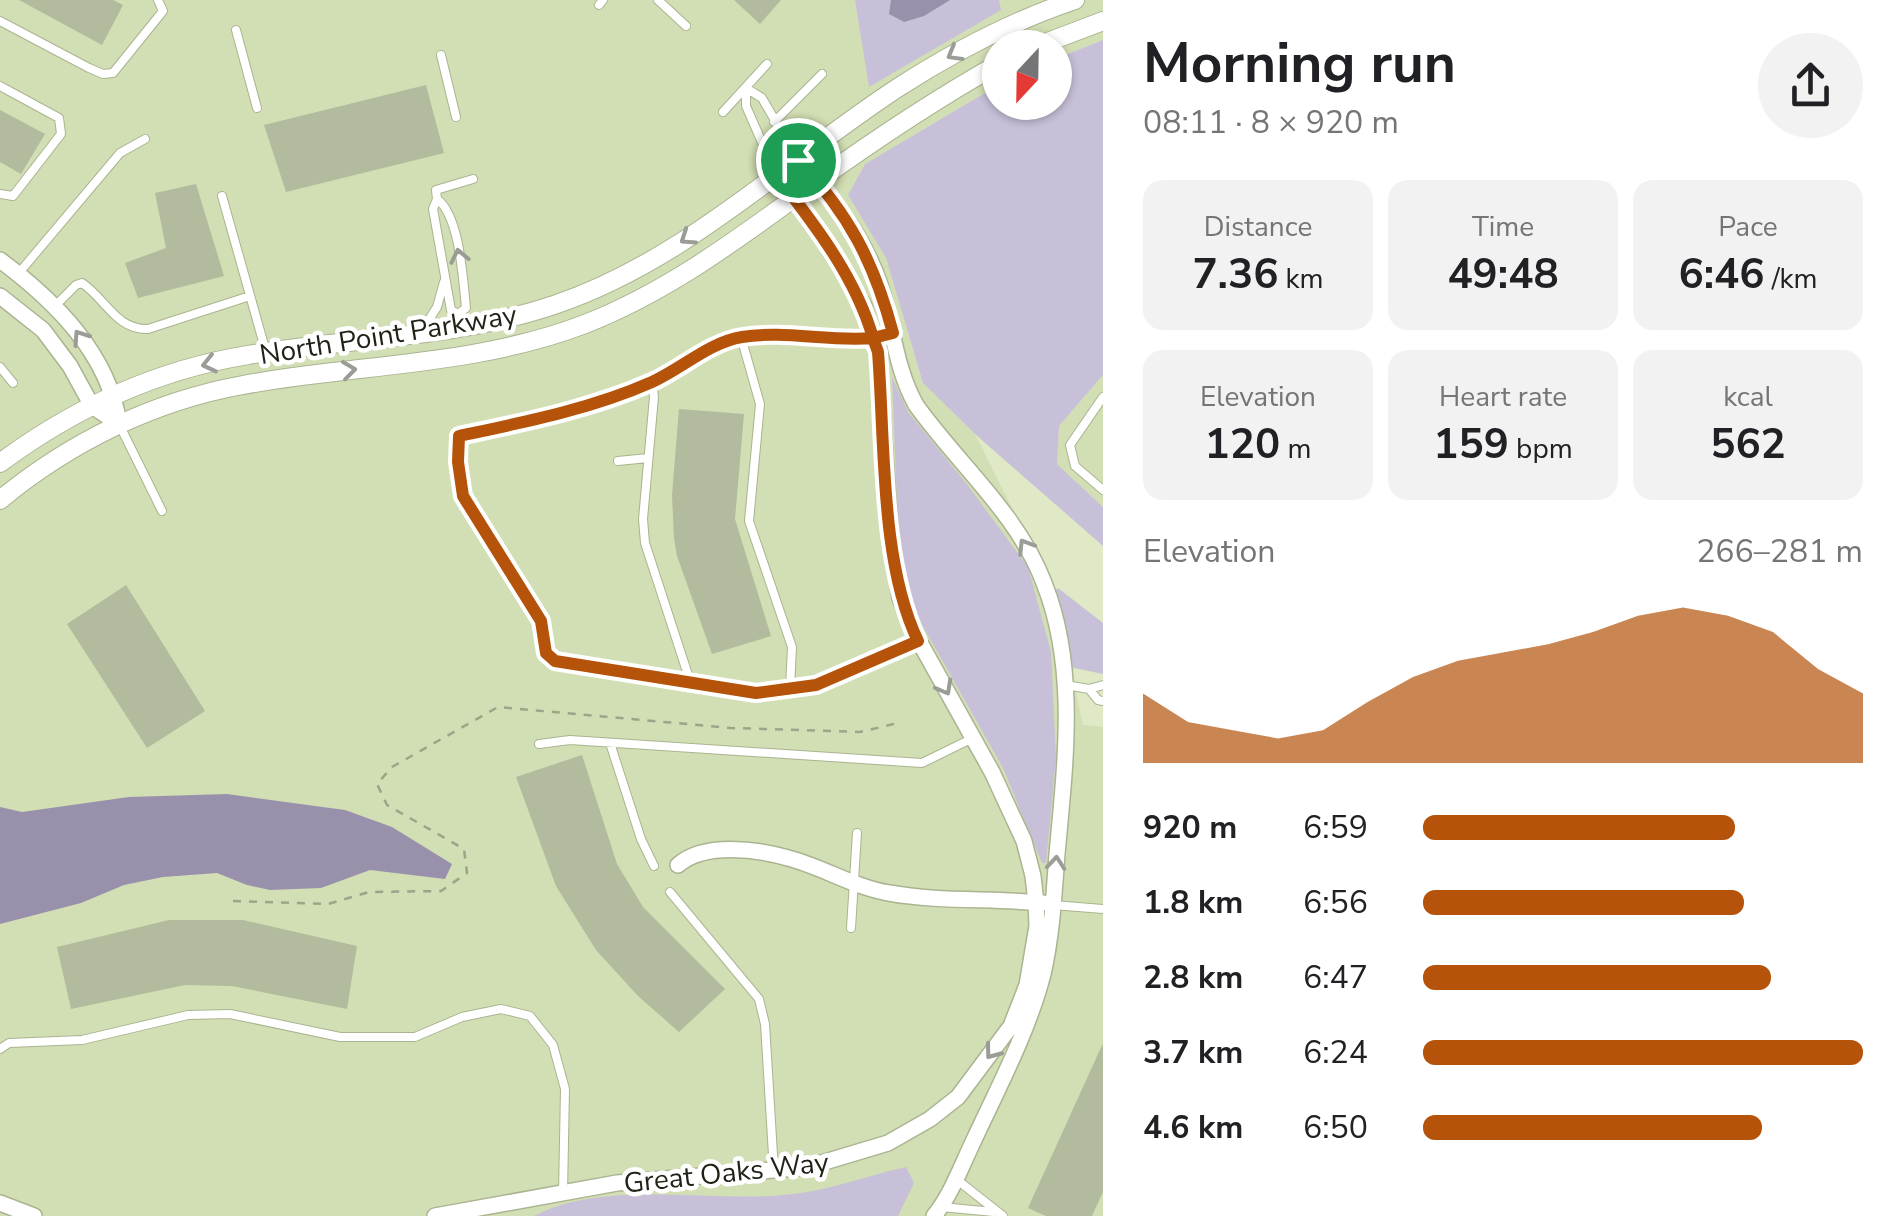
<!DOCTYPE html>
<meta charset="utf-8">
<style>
:root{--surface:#fff;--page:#f2f2f2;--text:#202124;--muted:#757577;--accent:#b45309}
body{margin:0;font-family:"Nunito Sans",sans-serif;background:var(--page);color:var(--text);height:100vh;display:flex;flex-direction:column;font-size:38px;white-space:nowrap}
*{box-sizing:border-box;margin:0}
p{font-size:32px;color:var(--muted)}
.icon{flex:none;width:55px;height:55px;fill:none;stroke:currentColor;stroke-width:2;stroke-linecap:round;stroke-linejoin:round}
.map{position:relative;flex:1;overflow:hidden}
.details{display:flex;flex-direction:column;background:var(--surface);width:800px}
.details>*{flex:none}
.needle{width:65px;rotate:202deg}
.buttons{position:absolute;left:982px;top:30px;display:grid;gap:20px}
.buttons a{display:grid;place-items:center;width:90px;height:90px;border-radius:50%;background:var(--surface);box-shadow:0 2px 8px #0004;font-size:50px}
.pin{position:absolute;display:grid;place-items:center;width:85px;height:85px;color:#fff;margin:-42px;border:5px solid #fff;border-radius:50%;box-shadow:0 2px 10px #0007}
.round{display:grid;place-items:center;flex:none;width:105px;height:105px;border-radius:52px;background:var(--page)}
.summary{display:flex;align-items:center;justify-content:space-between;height:170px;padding:0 40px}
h1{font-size:55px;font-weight:700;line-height:75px}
.stats{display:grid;grid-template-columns:repeat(3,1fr);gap:15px;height:170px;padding:10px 40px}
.stats div{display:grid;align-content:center;border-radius:20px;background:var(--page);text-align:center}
.stats b{font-size:42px;font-weight:700}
.stats small{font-size:28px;font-weight:400}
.stats p{font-size:28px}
.chart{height:280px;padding:20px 40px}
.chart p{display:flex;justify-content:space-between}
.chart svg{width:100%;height:180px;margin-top:10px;fill:var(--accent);opacity:.7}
ul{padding:0 40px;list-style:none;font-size:32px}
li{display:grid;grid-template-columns:160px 120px 1fr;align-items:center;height:75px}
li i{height:25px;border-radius:12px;background:var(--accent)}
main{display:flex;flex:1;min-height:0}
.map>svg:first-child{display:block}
</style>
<main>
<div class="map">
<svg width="1103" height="1216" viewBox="0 0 1103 1216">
<rect width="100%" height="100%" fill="#dfe9c5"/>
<path fill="#d2deb3" d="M 0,0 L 855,0 L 870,86 L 1000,10 L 999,0 L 1103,0 L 1103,40 L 1055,59 L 1055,48 L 1000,48 L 1000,84 L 865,164 L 848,195 L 886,258 L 923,383 L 975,434 L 1054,592 L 1083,725 L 1103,727 L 1103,1216 L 0,1216 Z
M 1103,375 L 1103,507 L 1057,464 L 1059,426 Z"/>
<path fill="#c8c0d8" d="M 855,0 L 999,0 L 1001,10 L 869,87 Z
M 1103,40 L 1103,375 L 1059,426 L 1057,464 L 1103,507 L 1103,546 L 975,434 L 923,383 L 886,258 L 848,195 L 865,164 L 1000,84 L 1000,102 L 1055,102 L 1055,59 Z
M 892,377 L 908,412 L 966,483 L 1028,567 L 1051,652 L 1056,758 L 1046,863 L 1042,863 L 1003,768 L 912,607 L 898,528 Z
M 1058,588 L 1103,623 L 1103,674 L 1069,667 L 1054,592 Z
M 906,1167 L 914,1183 L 898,1216 L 534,1216 C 605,1178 715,1204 793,1194 C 831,1190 869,1175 906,1167 Z"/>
<path fill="#9990ac" d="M 891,0 L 950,0 L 924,16 L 904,22 L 889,14 Z
M 227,794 L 345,810 L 392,827 L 452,864 L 445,879 L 370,870 L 321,888 L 270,890 L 247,885 L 217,873 L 163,877 L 124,885 L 81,903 L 0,924 L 0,807 L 22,812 L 129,797 Z"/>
<path fill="#b2bb9d" d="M 19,0 L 113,0 L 123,5 L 102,45 Z
M 734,0 L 781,0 L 760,24 Z
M 426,85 L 444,153 L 286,192 L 264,125 Z
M 0,110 L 45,134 L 21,174 L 0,162 Z
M 196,184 L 224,276 L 138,298 L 125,263 L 166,248 L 155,193 Z
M 679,409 L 744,414 L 735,519 L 771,636 L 712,654 L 677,556 L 674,538 L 672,495 Z
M 126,585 L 205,711 L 147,748 L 67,624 Z
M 582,755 L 617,864 L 643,907 L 725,989 L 679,1032 L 638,996 L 596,950 L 556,886 L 516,777 Z
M 169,920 L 243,920 L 357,946 L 347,1009 L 232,986 L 185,985 L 71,1009 L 57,947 Z
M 1103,1043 L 1103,1192 L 1092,1216 L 1046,1216 L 1028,1208 Z"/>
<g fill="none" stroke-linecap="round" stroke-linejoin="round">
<defs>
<path id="service" d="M 658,0 L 686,26
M 599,5 L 603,0
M 0,21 L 89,68 L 103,74 L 113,73 L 163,11 L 158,0
M 236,30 L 257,108
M 441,55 L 456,117
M 0,86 L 59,118 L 61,134 L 13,196 L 0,194
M 746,88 L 746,106 L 775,172
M 746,88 L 762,98 L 798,160
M 723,112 L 767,64
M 774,122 L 822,74
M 222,196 L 266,352
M 437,199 C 460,216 463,280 466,308 L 458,314
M 18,274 L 120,153 L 145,139
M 55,306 L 76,285 L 82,283 C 106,299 116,330 148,329 L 250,296
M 458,325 L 458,314 L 451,310 L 433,209 L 437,199 L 436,190 L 473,179
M 421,332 L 437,307 L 444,282
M 893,333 L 835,341 L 741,337 L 720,345 L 654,381 L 595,403 L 540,419 L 459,436 L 458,462 L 463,496 L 541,621 L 546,653 L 555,661 L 756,693 L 816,685 L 918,641
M 741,337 L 760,404 L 749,521 L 792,647 L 790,688
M 0,367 L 13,383
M 652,382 L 654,397 L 643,519 L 645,543 L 691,684
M 1103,397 L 1070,445 L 1075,466 L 1103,490
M 119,424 L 162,511
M 618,461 L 648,458
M 1066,685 L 1089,689 L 1103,685
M 1089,689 L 1098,700 L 1103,701
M 610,743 L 641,839 L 654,866
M 539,744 L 570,740 L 922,763 L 973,738
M 670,892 L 759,999 L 765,1024 L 774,1171
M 1053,905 L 1103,909
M 851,928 L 857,833
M 0,1049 L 9,1043 L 82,1040 L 188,1015 L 230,1014 L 340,1037 L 415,1037 L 462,1017 L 501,1009 L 530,1016 L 553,1045 L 565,1089 L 563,1193
M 956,1179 L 1003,1216
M 941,1207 L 994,1212"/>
<path id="minor" d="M 798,160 C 831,195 865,239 880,285 C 893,325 895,368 916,405 C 958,464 1018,514 1044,583 C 1078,668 1065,765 1057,854 C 1054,894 1052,935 1043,974 C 1028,1032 998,1088 973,1142 C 961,1167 951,1195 934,1216
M 0,260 C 55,301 109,354 119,424
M 0,296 L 43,330 L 70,366 L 92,406 L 119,424
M 678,865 C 704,842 757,849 788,858 C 823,867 853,887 889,893 C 939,902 992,898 1043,903
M 0,1203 L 34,1216
M 435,1216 L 617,1183 L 808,1167 L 888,1143 L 930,1119 L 958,1097 L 1011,1026 L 1027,985 L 1037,926 L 1036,903 L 1033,876 L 1024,841 L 992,772 L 919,641 L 900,598 L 890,529 L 878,352 L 864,306 L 825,242 L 777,176"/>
<path id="tertiary" d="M 1032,48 L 1103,21
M 0,463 C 74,408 156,370 248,355 C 349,338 456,338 554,305 C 685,261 785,161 899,87 C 955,51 1012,21 1075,0
M 0,500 C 70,442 154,401 243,385 C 357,364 476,366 585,324 C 670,291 743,235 816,182 C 876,139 936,99 1000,63"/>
</defs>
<use href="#service" stroke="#aab491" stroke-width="10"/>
<use href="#minor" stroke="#aab491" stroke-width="18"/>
<use href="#tertiary" stroke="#aab491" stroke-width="20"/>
<path stroke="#9da589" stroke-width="2.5" stroke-dasharray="8 8" stroke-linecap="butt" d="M 233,901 L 328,904 L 369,892 L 441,891 L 467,873 L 464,849 L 387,805 L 377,784 L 392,767 L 498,707 L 731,728 L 860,732 L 902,722"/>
<use href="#service" stroke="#fff" stroke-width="8"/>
<use href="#minor" stroke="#fff" stroke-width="15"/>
<use href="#tertiary" stroke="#fff" stroke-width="18"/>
</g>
<defs><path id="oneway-chevron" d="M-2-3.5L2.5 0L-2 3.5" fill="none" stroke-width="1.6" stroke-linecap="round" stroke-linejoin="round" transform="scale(2.5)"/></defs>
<g stroke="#9a9c96">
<use href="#oneway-chevron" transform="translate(954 54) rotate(150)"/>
<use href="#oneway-chevron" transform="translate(687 238) rotate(146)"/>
<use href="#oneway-chevron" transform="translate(459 256) rotate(-102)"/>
<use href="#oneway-chevron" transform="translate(80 337) rotate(-124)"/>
<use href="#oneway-chevron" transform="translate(209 364) rotate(167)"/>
<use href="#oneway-chevron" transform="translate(349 370) rotate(-7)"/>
<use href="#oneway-chevron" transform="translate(1025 546) rotate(-122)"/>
<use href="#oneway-chevron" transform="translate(945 688) rotate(61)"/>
<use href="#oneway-chevron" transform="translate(1056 863) rotate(-85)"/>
<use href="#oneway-chevron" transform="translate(992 1052) rotate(127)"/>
</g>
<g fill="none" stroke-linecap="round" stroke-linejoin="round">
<defs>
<path id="route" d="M 798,160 L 777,176 C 815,225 856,278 873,338 C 830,342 784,330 742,337 C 710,342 681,369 652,382 C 591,409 525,422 459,436 L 458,462 L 463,496 L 541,621 L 546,653 L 555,661 L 756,693 L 816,685 L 918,641 C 880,562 885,442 878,352 L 873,338 L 893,333 C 874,262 849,214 798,160"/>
</defs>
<use href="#route" stroke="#fff" stroke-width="20"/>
<use href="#route" stroke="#b45309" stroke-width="12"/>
</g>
<g text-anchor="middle" stroke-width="9" stroke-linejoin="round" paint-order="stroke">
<g font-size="28" fill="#1f2316" stroke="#fff">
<text transform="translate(388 334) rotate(-9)" y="10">North Point Parkway</text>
<text transform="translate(726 1172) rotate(-6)" y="10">Great Oaks Way</text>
</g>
</g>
</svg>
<div class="buttons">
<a><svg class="needle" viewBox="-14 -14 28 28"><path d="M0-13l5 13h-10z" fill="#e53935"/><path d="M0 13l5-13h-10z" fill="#757577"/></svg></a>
</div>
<div class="pin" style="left:798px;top:160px;background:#1e9e55"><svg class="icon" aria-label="arrive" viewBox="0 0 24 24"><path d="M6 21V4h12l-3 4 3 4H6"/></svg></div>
</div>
<section class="details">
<div class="summary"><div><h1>Morning run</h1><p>08:11 · 8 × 920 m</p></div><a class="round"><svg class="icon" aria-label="share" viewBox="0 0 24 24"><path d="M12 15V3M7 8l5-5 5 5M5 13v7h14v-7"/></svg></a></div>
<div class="stats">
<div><p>Distance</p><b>7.36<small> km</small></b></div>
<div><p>Time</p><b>49:48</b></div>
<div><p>Pace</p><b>6:46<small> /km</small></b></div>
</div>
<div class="stats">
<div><p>Elevation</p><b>120<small> m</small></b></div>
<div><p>Heart rate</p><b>159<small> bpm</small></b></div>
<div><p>kcal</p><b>562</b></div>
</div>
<div class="chart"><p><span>Elevation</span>266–281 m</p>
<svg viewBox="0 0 160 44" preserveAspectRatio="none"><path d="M0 44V27L10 34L20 36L30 38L40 36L50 29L60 23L70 19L80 17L90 15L100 12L110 8L120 6L130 8L140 12L150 21L160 27V44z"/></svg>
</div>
<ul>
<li><b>920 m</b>6:59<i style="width:71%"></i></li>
<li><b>1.8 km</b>6:56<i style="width:73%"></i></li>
<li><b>2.8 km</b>6:47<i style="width:79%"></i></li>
<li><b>3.7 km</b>6:24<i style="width:100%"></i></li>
<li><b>4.6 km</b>6:50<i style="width:77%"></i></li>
</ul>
</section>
</main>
